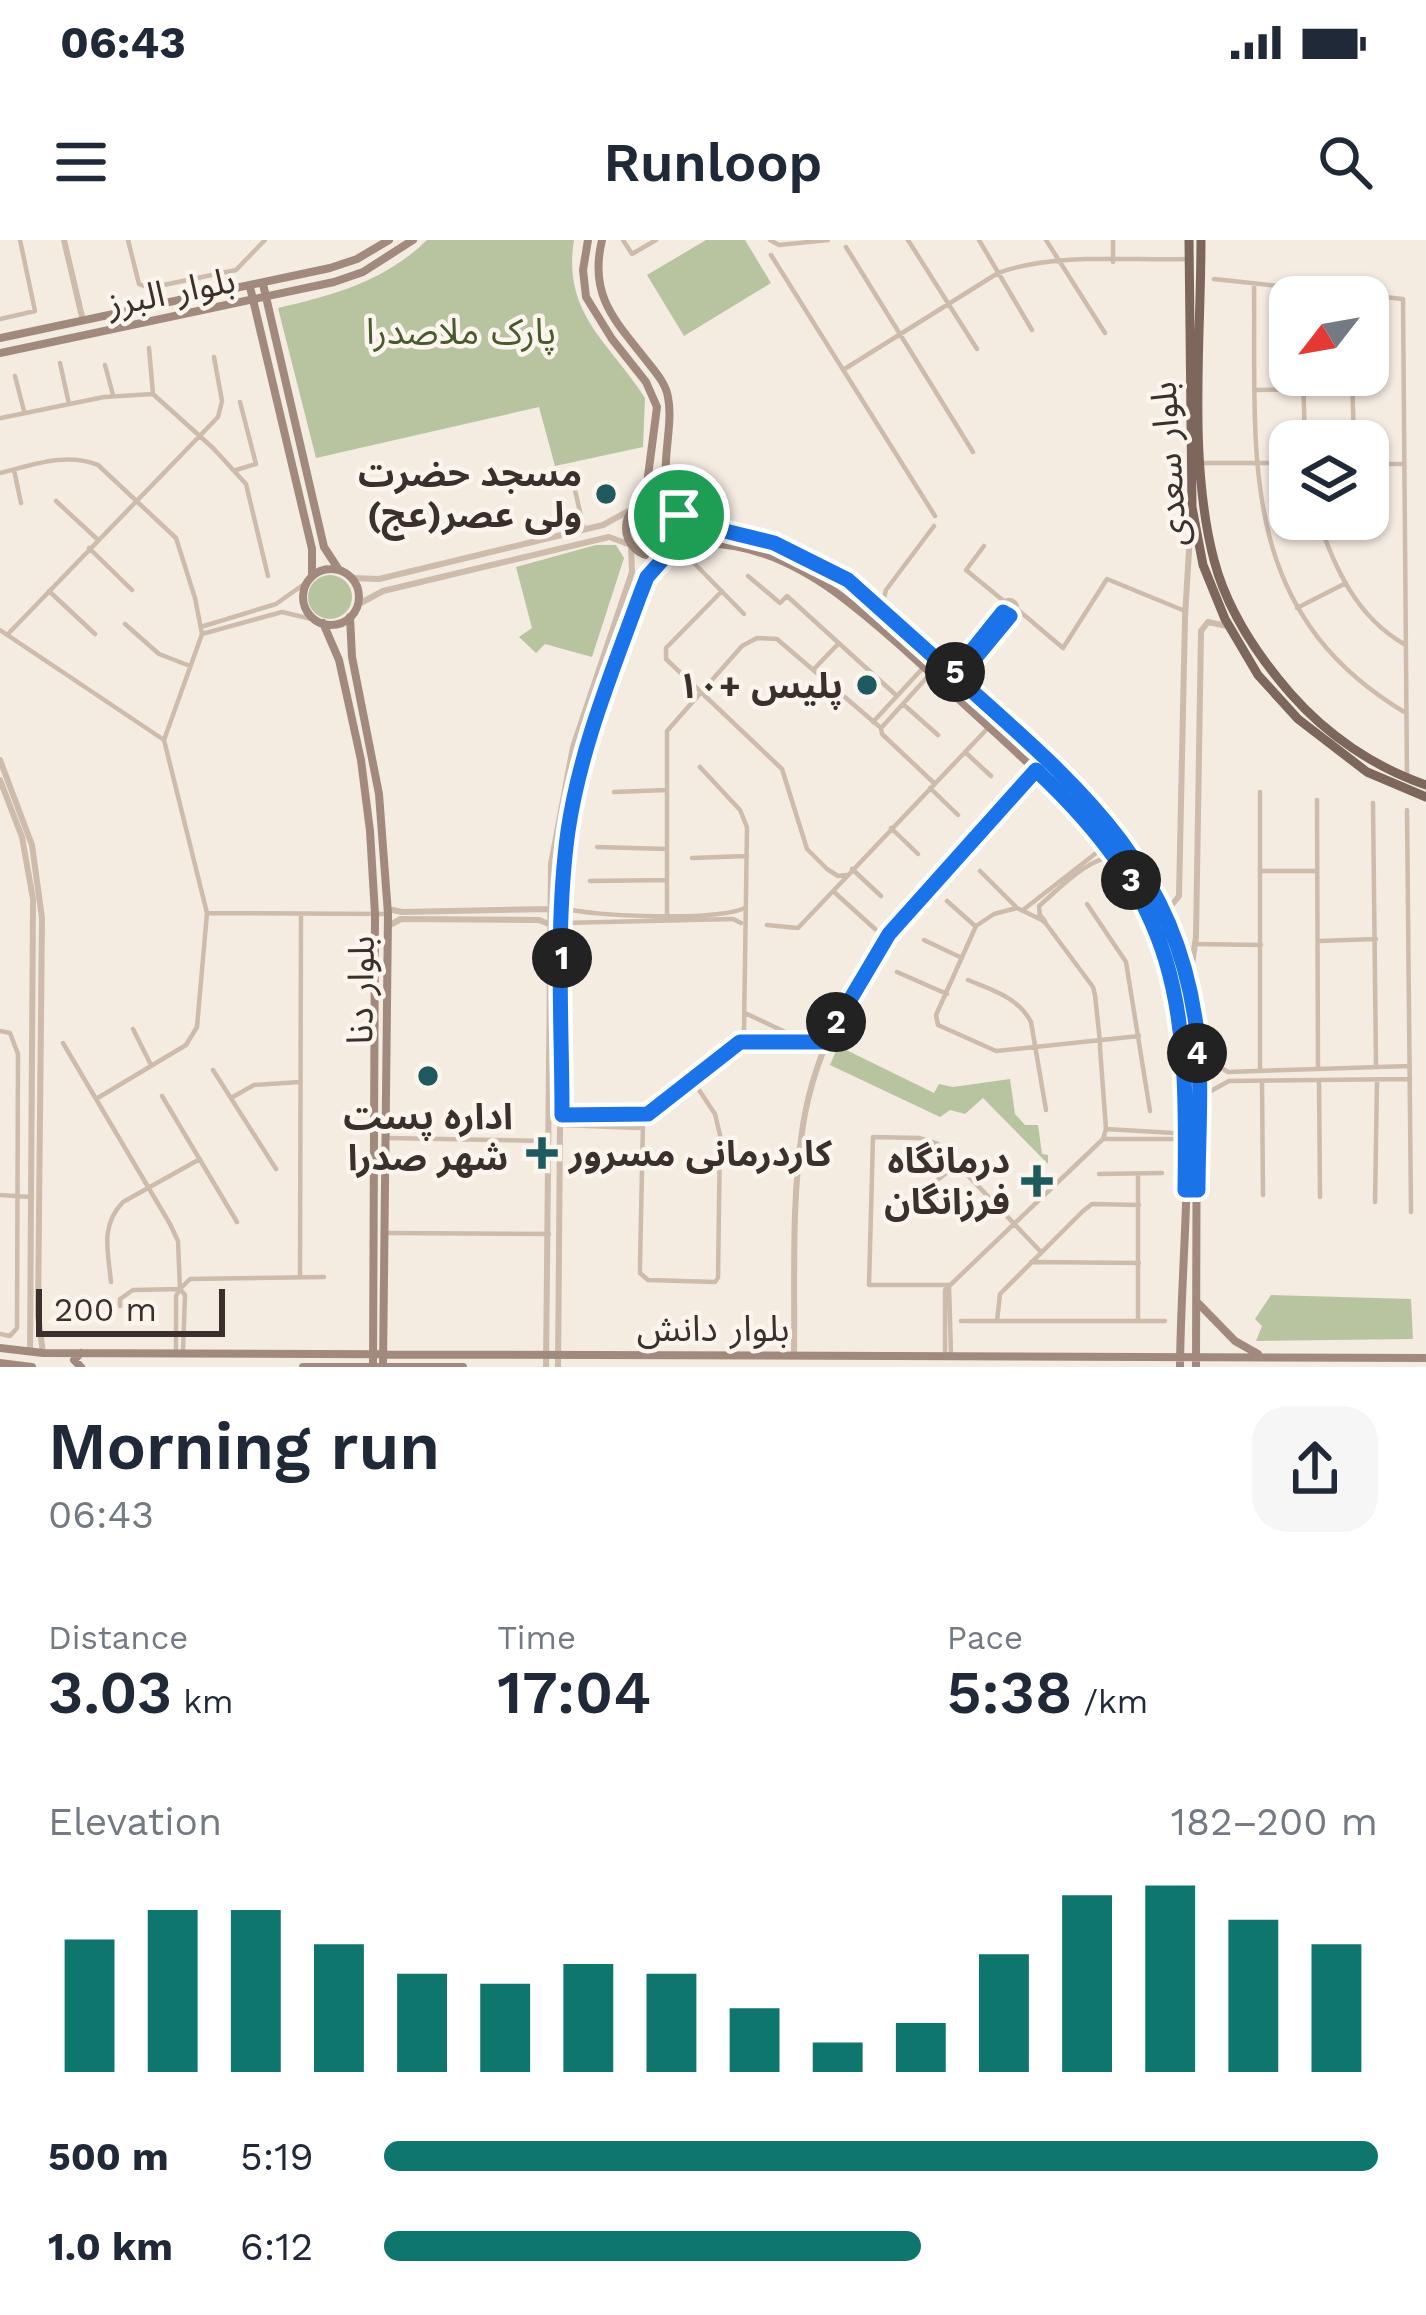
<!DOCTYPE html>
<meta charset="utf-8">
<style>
:root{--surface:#fff;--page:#f6f6f7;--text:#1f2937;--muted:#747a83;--accent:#0f766e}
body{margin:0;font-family:"Work Sans","Noto Sans Arabic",sans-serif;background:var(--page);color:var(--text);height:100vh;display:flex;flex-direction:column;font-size:45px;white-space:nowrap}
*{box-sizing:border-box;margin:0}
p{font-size:39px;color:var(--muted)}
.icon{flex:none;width:66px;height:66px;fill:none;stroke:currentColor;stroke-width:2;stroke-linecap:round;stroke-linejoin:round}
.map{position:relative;height:1127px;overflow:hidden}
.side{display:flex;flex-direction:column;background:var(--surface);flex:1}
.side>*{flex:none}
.needle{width:78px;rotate:239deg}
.controls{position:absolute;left:1269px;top:36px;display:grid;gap:24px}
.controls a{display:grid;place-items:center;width:120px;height:120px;border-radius:24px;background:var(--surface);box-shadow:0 3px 9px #0004;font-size:60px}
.scale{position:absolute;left:36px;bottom:30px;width:189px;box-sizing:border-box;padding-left:12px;border:6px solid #3b302b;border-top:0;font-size:33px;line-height:42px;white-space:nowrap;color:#3b302b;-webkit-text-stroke:9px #fbf5ee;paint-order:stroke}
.pin{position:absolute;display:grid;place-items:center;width:102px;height:102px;color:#fff;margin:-51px;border:6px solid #fff;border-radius:50%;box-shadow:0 3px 12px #0007}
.km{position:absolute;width:60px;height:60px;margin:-30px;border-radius:50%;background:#222;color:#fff;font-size:33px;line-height:60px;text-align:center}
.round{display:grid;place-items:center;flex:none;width:126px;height:126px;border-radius:36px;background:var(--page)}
.headline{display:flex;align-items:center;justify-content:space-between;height:204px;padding:0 48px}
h1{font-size:66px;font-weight:600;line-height:90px}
.metrics{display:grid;grid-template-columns:repeat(3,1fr);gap:18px;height:204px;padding:12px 48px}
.metrics div{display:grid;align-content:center}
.metrics b{font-size:60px;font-weight:600}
.metrics small{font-size:33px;font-weight:400}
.metrics p{font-size:33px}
.chart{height:336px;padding:24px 48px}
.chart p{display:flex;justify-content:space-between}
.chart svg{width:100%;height:216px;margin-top:12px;stroke:var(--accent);stroke-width:6}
ul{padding:0 48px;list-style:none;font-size:39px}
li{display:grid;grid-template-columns:192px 144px 1fr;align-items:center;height:90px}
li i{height:30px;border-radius:15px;background:var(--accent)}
.status{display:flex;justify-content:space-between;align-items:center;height:84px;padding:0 60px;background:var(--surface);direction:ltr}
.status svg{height:33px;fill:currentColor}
header{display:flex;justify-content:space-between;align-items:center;height:156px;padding:0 48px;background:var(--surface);font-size:54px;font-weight:600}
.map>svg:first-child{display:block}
</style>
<div class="status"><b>06:43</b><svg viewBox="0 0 49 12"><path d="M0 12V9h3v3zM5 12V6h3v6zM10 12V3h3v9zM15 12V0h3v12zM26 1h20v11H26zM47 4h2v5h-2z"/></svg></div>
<header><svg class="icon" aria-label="menu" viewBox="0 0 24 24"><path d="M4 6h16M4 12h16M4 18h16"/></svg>Runloop<svg class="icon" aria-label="search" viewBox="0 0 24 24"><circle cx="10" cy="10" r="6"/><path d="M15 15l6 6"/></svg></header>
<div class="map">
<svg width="1426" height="1127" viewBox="0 0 1426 1127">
<rect width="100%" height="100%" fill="#f4ebe1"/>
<path fill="#b8c4a0" d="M 427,0 L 574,0 C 562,74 609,102 645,158 L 643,207 L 555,226 L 539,167 L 316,218 L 278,68 C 334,55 385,41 427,0 Z
M 706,0 L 745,0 L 771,43 L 684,96 L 647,35 Z
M633 286a21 21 0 1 1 42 0a21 21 0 1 1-42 0Z
M 596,305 L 616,305 L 624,318 L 592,417 L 545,404 L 536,413 L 519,397 L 532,388 L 516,327 Z
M308 357a22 22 0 1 1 44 0a22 22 0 1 1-44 0Z
M 838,806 L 934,853 L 939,844 L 953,847 L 1010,839 L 1015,874 L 1025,885 L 1038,885 L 1042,914 L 1048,915 L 1048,924 L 983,858 L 965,874 L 950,870 L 940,877 L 830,825 Z
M 1271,1055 L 1411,1059 L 1413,1099 L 1256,1101 L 1262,1086 L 1255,1079 Z"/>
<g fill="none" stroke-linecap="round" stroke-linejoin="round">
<path stroke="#cdbbac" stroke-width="4.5" d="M 128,0 L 139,44 L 149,48 L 236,30 L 265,0
M 623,0 L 632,14 L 656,0
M 770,0 L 779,5 L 828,0
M 908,0 L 977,109
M 979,0 L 1032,90
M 1046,0 L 1105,93
M 846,7 L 973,212
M 771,15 L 935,276
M 1113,22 L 1113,0
M 1214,39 L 1403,59 L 1407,538
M 1254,43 C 1256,217 1235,371 1406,473
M 0,79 L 35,71 L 20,0
M 149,108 L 153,154
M 60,123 L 69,164
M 105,125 L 113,155
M 843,130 L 998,33 C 1056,12 1128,21 1189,19
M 1303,135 L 1305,201
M 1352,135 L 1354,201
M 15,136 L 24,171
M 1255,150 L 1303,149
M 1,178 L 104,157 L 153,154 L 213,208 L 246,244 L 268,336
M 1201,223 L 1290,223
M 1368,224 L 1404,224
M 14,230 L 21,263
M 236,230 L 256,224 L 240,162
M 0,233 C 33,225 66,212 98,225 L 176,298 L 195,358 L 202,394 L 164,500
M 574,246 L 584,289
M 56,261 L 96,298
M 1318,279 C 1335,329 1357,377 1404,404
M 984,306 L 966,330 L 1005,362
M 89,308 L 132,350
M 693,322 L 744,374
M 748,336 L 780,363 L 787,356 L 897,456
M 49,351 L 95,394
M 722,351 L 666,408 L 666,419 L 782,529 L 807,609 L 827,629 L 838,636 L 846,635
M1001 368a8 8 0 1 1 16 0a8 8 0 1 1-16 0Z
M 1297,368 L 1346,343
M 881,369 L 886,350 L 934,286
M 1017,369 L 1063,408 L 1107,339 L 1185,371
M 125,384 L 159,414 L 190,426
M 204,386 L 276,364 L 307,342
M 0,390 L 164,500
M 202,394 L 282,372 L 316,380
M 7,395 L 218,177 L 222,161 L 214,117
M 962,423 L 967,428 L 1010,376
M 813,430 L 838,404
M 953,434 L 1003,372
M 903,464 L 938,495
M 873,482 L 922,429
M 882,487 L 931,433
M 164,500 L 207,673 L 197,787 L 186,805 L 96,859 L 170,984 L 178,1001 L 180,1049 L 185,1055 L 183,1111
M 965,512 L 991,536
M 930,548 L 958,575
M 614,552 L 667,550
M 1260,552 L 1260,831
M 1317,560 L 1318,829
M 1373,563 L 1376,826
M 1407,570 L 1411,972
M 891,588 L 918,614
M 597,607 L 667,609
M 692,618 L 747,616
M 852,629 L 881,656
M 980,631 L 1017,668
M 1263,631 L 1317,631
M 590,641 L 667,640
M 833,651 L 875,689
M 947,661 L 974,685
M 1087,664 L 1126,722 L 1150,871
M 562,668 C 595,677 716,681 745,668
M 1023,670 L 1100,610 L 1102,601
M 207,673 L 388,674
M 667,674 L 667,491 L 742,406 L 757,398 L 777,399 L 881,488 L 882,494 L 934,543
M 1040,676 L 1039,666 C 1058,650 1088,617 1114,617
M 562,683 L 733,679 L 741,683
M 767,685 L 798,688 L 987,489
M 924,700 L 962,718
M 1318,701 L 1376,699
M 1195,704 L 1261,705
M 897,732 L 947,754
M 968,740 C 992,750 1018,757 1031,782 L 1046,870
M 745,773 L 804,801
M 133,789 L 151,825
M 0,791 L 10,793 L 18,814 L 17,1088 L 10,1096 L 0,1094
M 63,803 L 96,859
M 741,803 L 825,802
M 1199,814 L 1228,832 L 1410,826
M 213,830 L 276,929
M 1319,840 L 1320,957
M 693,841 L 715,874 L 720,895 L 718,1038 L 715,1042 L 648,1040 L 640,1033 L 640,1025 L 643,882 C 667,844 729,834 744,790 L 747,587 L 740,570 L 700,527
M 1262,841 L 1263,955
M 162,856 L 237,982
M 231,858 L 254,845 L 300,842
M 1198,858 L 1229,841 L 1410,839
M 562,875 L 648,874
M 562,885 L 639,888
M 1106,889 L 1100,808 L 1100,802 L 1095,755 L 1093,747 L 1044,681 L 1017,668 L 994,674 L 976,686 L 936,775 L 938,785 L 996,811 L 1139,796
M 387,898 L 549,901
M 1103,899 L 1176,899 L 1185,906
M 1099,934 L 1162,933
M 0,955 L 31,957
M 1375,962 L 1377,842
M 935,974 L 936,941 L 958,924
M 387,993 L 549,994
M 1031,1022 L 1139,1023
M 300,1037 L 301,675
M 111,1042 C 108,1011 100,986 123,962 L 200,919
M 949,1045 L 869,1045 L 873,897 L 919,898 L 938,904 L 1041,1012
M 949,1045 L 951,1115
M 180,1049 L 190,1039 L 324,1037
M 120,1066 L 120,1059 L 133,1050 L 180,1049
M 961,1081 L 1165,1081
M 997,1081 L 1000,1054 L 1083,971 L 1092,964 L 1139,965
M 1138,1081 L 1138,934
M 176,1111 L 176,1056 L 180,1049
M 945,1115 L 945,1050 L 1103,899 L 1106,889 L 1174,893 L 1186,885"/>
<path stroke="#cdbbac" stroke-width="6" d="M 64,0 L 83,81
M 351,338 L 379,339 L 603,285 L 634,268
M 357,365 L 383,351 L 609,297 L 631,305 L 632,332 L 573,507 L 551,624 L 546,1127
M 0,520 L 32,605 L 42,678 L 38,1075 L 43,1113
M 0,540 L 22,597 L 33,659 L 30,1112
M 1160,664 L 1171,666 L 1179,656 L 1185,377 L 1191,277
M 388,669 L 402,672 L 550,669
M 1040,676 L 1044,681
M 388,686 L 401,679 L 539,680 L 549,684
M 1189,745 L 1196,697 L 1201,391 L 1208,382 L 1227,386
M 794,1115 C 795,1038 791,961 803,885 C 826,738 941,635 1036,530
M 558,1127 L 562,656 C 567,571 590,493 618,414 C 631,378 641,344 666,314"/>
<path stroke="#a18a7d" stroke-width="8" d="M 588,0 L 583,30 L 586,57 L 612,99 L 646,142 L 657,167 L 647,244 L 634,268
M 602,0 C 588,58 617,82 650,125 C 658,135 666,145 668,157 C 676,197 647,254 688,282 L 774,303 L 847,340 L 1083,554 L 1134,615 L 1178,705 L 1197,791 L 1196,1127
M 263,44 L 324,307 L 339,330
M 250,47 L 312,309 L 312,336
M 0,98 L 330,28 L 357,19 L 389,0
M 0,113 L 334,42 L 363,32 L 413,0
M626 288a28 28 0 1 1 56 0a28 28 0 1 1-56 0Z
M 675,307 C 733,294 791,320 838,354 C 887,391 931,434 976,475 C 1063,555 1151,630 1176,752 C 1199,869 1181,1007 1180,1127
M303 357a28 28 0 1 1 56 0a28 28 0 1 1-56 0Z
M 350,377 L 352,417 L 379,554 L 388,674 L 383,1127
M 323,383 L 339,420 L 361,520 L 370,591 L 375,674 L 373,1127
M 1197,1062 L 1235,1101 L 1258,1114
M 0,1108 L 43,1113 L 1426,1118
M 81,1113 L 74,1120 L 81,1127
M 0,1123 L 32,1127
M 303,1127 L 463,1127"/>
<path stroke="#7d675c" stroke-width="9" d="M 1189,0 L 1192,267 L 1203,325 L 1225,379 L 1258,435 L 1298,479 L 1367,532 L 1426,557
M 1201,0 C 1201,102 1188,221 1214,320 C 1227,370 1257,415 1291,454 C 1327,495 1374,527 1426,545"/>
</g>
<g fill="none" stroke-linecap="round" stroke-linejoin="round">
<defs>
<path id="route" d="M 679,275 L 680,300 L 647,337 L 640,355 C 612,432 580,509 568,591 C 555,684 562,782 562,875 L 648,874 L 740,802 L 825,802 L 889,694 L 1036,530 C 1180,665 1188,761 1185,950 L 1198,950 C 1198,896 1203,839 1196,785 C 1173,618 1070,540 953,434 L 958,428 L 1003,372 L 1010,376 L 967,428 L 962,424 L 953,434 L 848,340 L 774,303 L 688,282 L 679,275"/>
</defs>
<use href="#route" stroke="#fff" stroke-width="24"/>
<use href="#route" stroke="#1a73e8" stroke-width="15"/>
</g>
<g fill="#1f5a5e" stroke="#fbf5ee" stroke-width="4.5">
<circle cx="606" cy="254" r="12"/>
<circle cx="867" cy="445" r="12"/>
<circle cx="428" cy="836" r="12"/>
<path d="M536 895h12v12h12v12h-12v12h-12v-12h-12v-12h12z"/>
<path d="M1031 923h12v12h12v12h-12v12h-12v-12h-12v-12h12z"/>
</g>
<g text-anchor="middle" stroke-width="9" stroke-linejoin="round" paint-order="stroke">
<g font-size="36" fill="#3b302b" stroke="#fbf5ee">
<text transform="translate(171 51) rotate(-11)" y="13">بلوار البرز</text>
<text transform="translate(1168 224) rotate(-94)" y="13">بلوار سعدی</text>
<text transform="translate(360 750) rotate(-89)" y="13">بلوار دنا</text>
<text x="713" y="1101">بلوار دانش</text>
</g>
<g font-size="36" fill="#4a5a2e" stroke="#fbf5ee">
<text x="461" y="104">پارک ملاصدرا</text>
</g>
<g font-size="36" font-weight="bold" fill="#3b302b" stroke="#fbf5ee" text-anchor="end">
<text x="582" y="246">مسجد حضرت<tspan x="582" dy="41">ولی عصر(عج)</tspan></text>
<text x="843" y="458">پلیس +۱۰</text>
<text x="428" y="889" text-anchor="middle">اداره پست<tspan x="428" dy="41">شهر صدرا</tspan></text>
<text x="569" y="926" text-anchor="start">کاردرمانی مسرور</text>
<text x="1010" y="933">درمانگاه<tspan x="1010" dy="41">فرزانگان</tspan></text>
</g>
</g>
</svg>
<div class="controls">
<a><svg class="needle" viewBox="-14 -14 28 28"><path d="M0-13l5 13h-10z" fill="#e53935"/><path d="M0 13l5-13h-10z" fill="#747a83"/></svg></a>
<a><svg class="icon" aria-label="layers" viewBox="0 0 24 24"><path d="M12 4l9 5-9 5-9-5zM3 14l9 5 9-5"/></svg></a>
</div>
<div class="scale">200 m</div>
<div class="pin" style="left:679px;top:275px;background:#1e9e55"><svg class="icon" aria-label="arrive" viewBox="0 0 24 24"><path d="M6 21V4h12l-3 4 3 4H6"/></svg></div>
<b class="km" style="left:562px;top:718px">1</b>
<b class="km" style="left:836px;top:782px">2</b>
<b class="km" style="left:1131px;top:640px">3</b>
<b class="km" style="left:1197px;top:813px">4</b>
<b class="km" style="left:955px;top:432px">5</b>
</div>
<section class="side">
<div class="headline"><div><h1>Morning run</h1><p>06:43</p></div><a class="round"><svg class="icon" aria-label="share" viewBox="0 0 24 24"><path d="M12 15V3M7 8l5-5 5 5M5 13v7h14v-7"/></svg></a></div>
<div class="metrics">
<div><p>Distance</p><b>3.03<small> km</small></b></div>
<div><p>Time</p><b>17:04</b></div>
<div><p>Pace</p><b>5:38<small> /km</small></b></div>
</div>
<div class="chart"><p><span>Elevation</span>182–200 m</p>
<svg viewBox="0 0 160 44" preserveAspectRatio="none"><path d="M5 44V17M15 44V11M25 44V11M35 44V18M45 44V24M55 44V26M65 44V22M75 44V24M85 44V31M95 44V38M105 44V34M115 44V20M125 44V8M135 44V6M145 44V13M155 44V18"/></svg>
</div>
<ul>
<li><b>500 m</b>5:19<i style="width:100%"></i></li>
<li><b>1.0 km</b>6:12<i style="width:54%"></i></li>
</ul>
</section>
